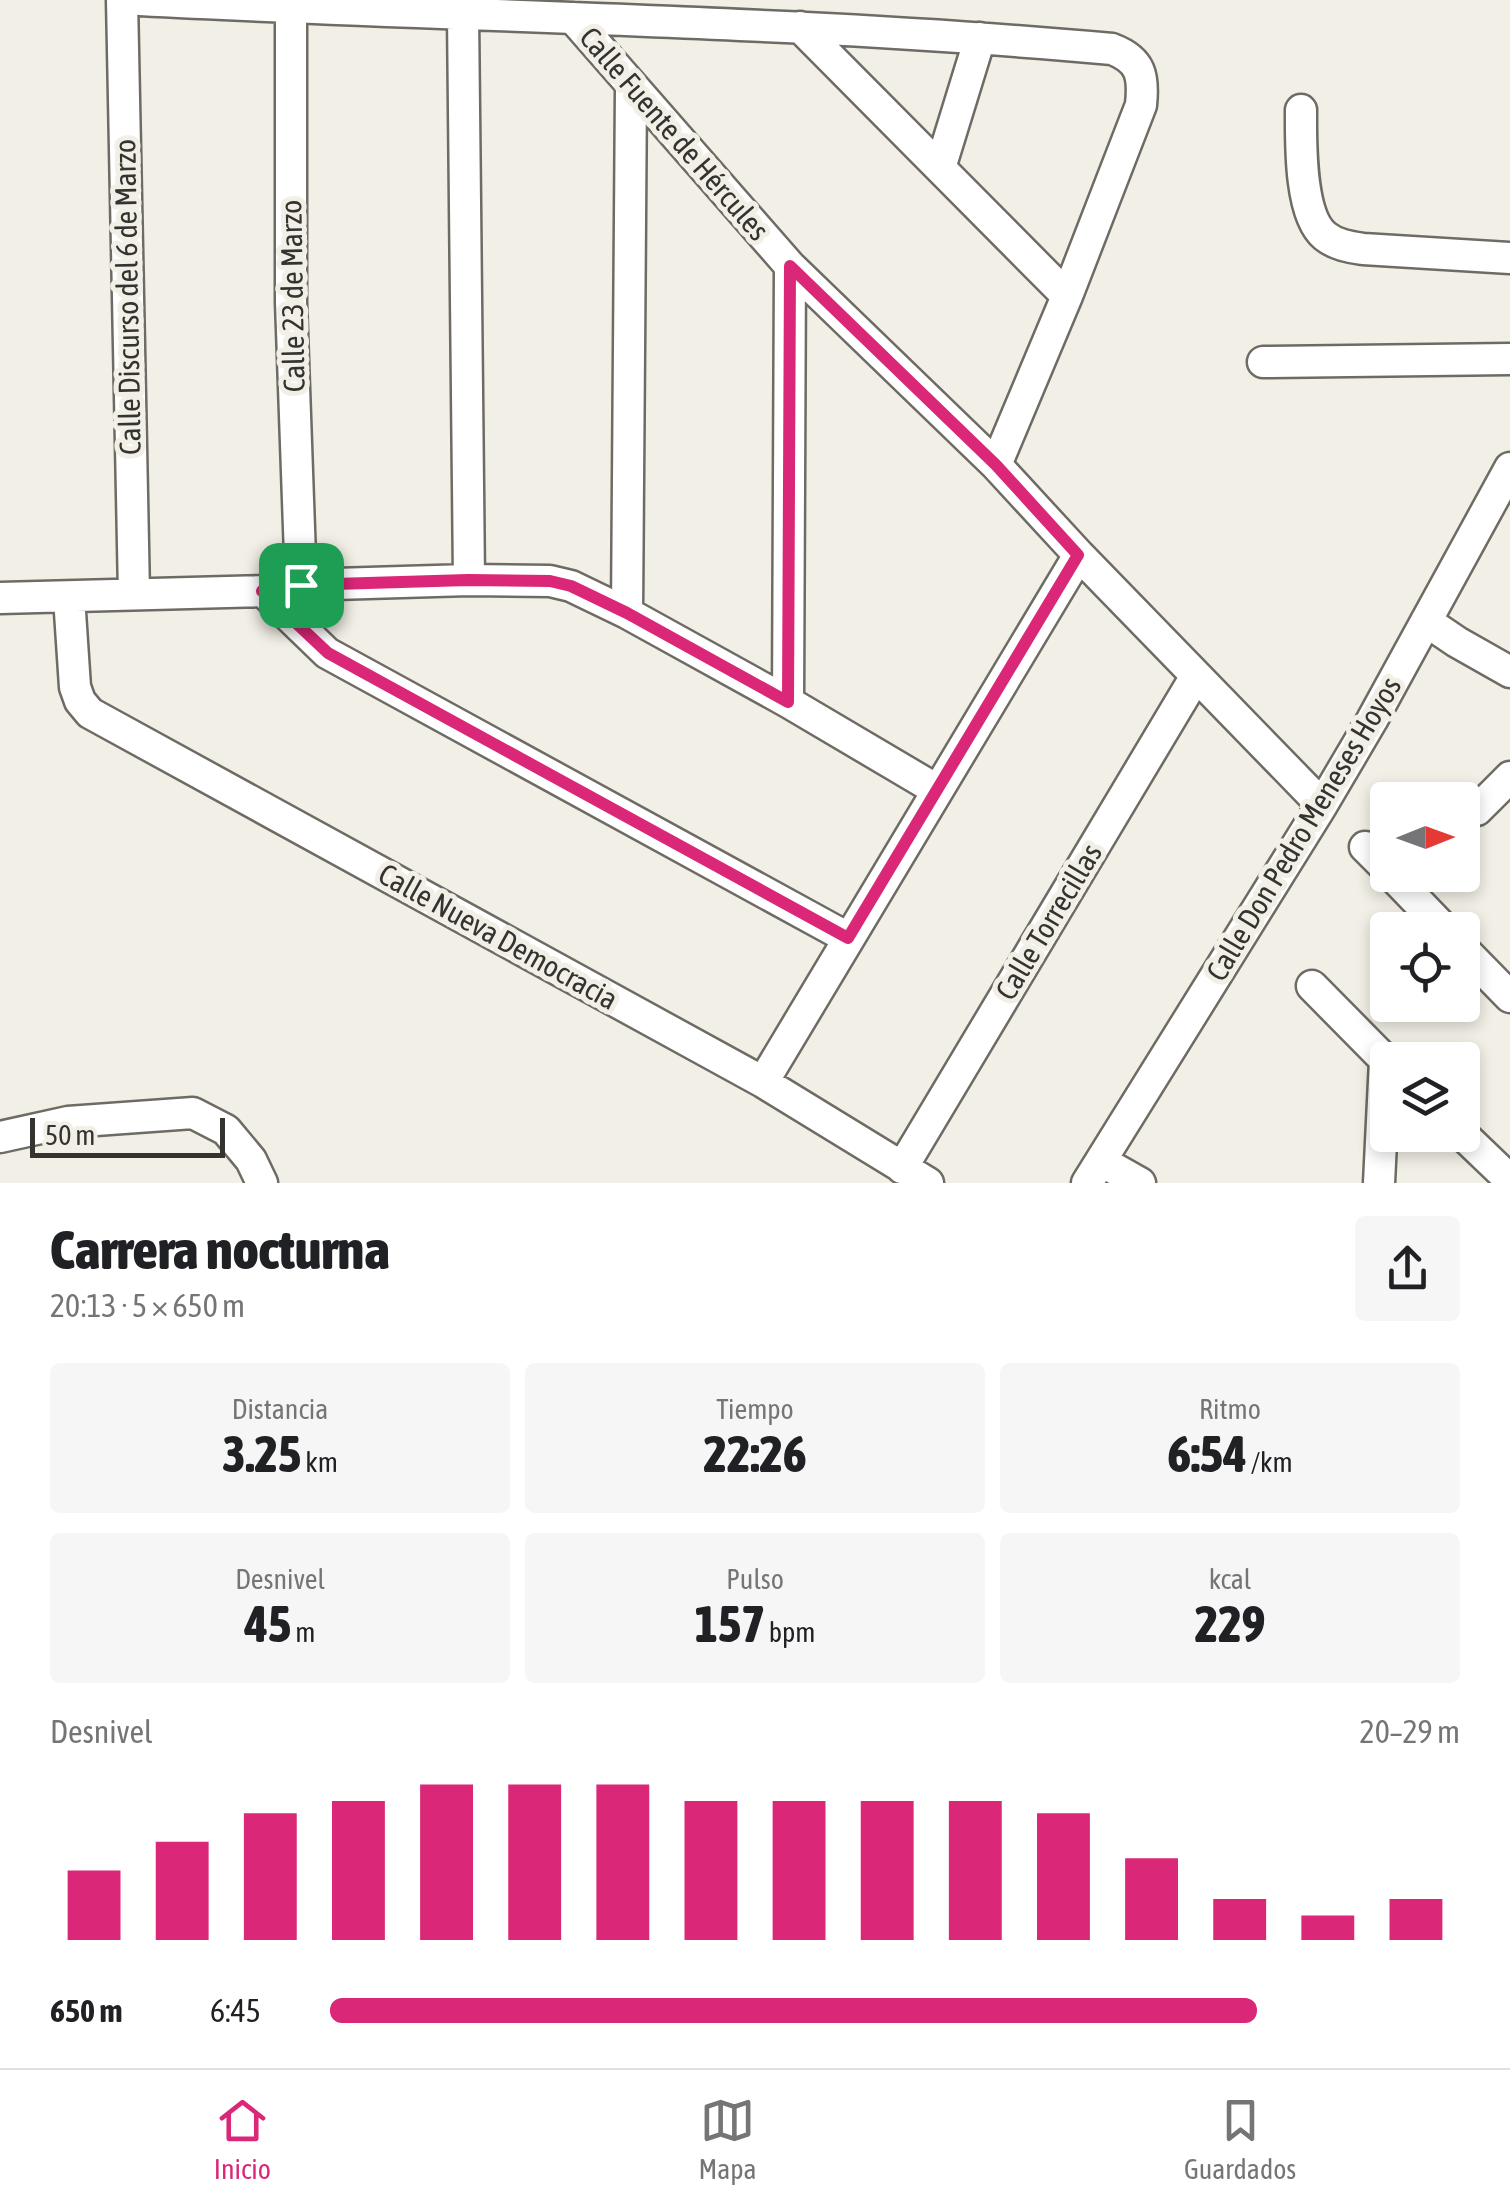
<!DOCTYPE html>
<html lang="es">
<meta charset="utf-8">
<style>
:root{--surface:#fff;--page:#f6f6f6;--text:#202124;--muted:#757577;--line:#e0e0e0;--accent:#db2777}
body{margin:0;font-family:"Asap Condensed",sans-serif;background:var(--page);color:var(--text);height:100vh;display:flex;flex-direction:column;font-size:38px;white-space:nowrap}
*{box-sizing:border-box;margin:0}
p{font-size:32px;color:var(--muted)}
.icon{flex:none;width:55px;height:55px;fill:none;stroke:currentColor;stroke-width:2;stroke-linecap:round;stroke-linejoin:round}
.map{position:relative;height:1183px;overflow:hidden}
.side{display:flex;flex-direction:column;background:var(--surface);flex:1}
.side>*{flex:none}
.needle{width:65px;rotate:89deg}
.buttons{position:absolute;left:1370px;top:782px;display:grid;gap:20px}
.buttons a{display:grid;place-items:center;width:110px;height:110px;border-radius:10px;background:var(--surface);box-shadow:0 5px 15px #0003;font-size:50px}
.scale{position:absolute;left:30px;bottom:25px;width:195px;box-sizing:border-box;padding-left:10px;border:5px solid #343330;border-top:0;font-size:28px;line-height:35px;white-space:nowrap;color:#343330;-webkit-text-stroke:8px #f2efe6;paint-order:stroke}
.pin{position:absolute;display:grid;place-items:center;width:85px;height:85px;color:#fff;margin:-42px;border-radius:20px;box-shadow:0 5px 15px #0006}
.round{display:grid;place-items:center;flex:none;width:105px;height:105px;border-radius:10px;background:var(--page)}
.summary{display:flex;align-items:center;justify-content:space-between;height:170px;padding:0 50px}
h1{font-size:55px;font-weight:800;line-height:75px}
.figures{display:grid;grid-template-columns:repeat(3,1fr);gap:15px;height:170px;padding:10px 50px}
.figures div{display:grid;align-content:center;border-radius:10px;background:var(--page);text-align:center}
.figures b{font-size:50px;font-weight:800}
.figures small{font-size:28px;font-weight:400}
.figures p{font-size:28px}
.chart{height:280px;padding:20px 50px}
.chart p{display:flex;justify-content:space-between}
.chart svg{width:100%;height:180px;margin-top:10px;stroke:var(--accent);stroke-width:6}
ul{padding:0 50px;list-style:none;font-size:32px}
li{display:grid;grid-template-columns:160px 120px 1fr;align-items:center;height:75px}
li i{height:25px;border-radius:12px;background:var(--accent)}
.menu{display:flex;justify-content:space-around;align-items:center;height:140px;border-top:2px solid var(--line);background:var(--surface);font-size:28px;color:var(--muted)}
.menu a{display:grid;justify-items:center;gap:5px}
.menu .active{color:var(--accent)}
.map>svg:first-child{display:block}
</style>
<div class="map">
<svg width="1510" height="1183" viewBox="0 0 1510 1183">
<rect width="100%" height="100%" fill="#f2efe6"/>
<g fill="none" stroke-linecap="round" stroke-linejoin="round">
<defs>
<path id="minor" d="M 122,0 L 134,594
M 140,0 C 464,17 789,20 1112,49 C 1141,60 1144,76 1141,105 L 1067,296 L 996,465
M 291,8 L 291,302 L 301,585
M 463,15 L 469,580
M 573,18 L 790,266 L 996,465 L 1079,555 L 1322,805
M 800,27 L 1067,296
M 1301,110 C 1301,141 1299,215 1325,236 C 1336,245 1350,247 1363,249 L 1510,258
M 940,168 L 980,38
M 1263,362 L 1510,359
M 263,591 L 327,653 L 848,938
M 69,597 L 75,687 L 80,701 L 90,713 L 763,1082 L 928,1183
M 0,598 L 263,591 L 301,585 L 469,580 L 550,581 L 571,586 L 627,613 L 788,702 L 937,790
M 627,613 L 631,87
M 1426,621 L 1457,642 L 1510,672
M 788,702 L 790,266
M 1477,810 L 1510,777
M 1365,847 L 1388,870
M 1392,875 L 1445,930
M 1462,948 L 1510,997
M 1312,986 L 1388,1063
M 763,1082 L 1079,555
M 1462,1134 L 1510,1180
M 0,1137 L 68,1122 L 193,1113 L 226,1130 L 251,1160 L 262,1183
M 1101,1161 L 1140,1183
M 902,1168 L 1196,676
M 1087,1183 L 1322,805 L 1372,720 L 1510,468
M 1379,1183 L 1385,1060"/>
</defs>
<use href="#minor" stroke="#6e6b64" stroke-width="35"/>
<use href="#minor" stroke="#fff" stroke-width="30"/>
</g>
<g fill="none" stroke-linecap="round" stroke-linejoin="round">
<defs>
<path id="route" d="M 790,266 L 996,465 L 1078,555 L 848,938 L 328,653 L 262,591 L 301,585 L 468,580 L 550,581 L 571,586 L 627,613 L 788,702 Z"/>
</defs>
<use href="#route" stroke="#fff" stroke-width="20"/>
<use href="#route" stroke="#db2777" stroke-width="12"/>
</g>
<g text-anchor="middle" stroke-width="10" stroke-linejoin="round" paint-order="stroke">
<g font-size="30" fill="#343330" stroke="#f2efe6">
<text transform="translate(674 134) rotate(49)" y="10">Calle Fuente de Hércules</text>
<text transform="translate(293 296) rotate(-91)" y="10">Calle 23 de Marzo</text>
<text transform="translate(128 297) rotate(-91)" y="10">Calle Discurso del 6 de Marzo</text>
<text transform="translate(1304 829) rotate(-59)" y="10">Calle Don Pedro Meneses Hoyos</text>
<text transform="translate(1049 922) rotate(-59)" y="10">Calle Torrecillas</text>
<text transform="translate(498 937) rotate(29)" y="10">Calle Nueva Democracia</text>
</g>
</g>
</svg>
<div class="buttons">
<a><svg class="needle" viewBox="-14 -14 28 28"><path d="M0-13l5 13h-10z" fill="#e53935"/><path d="M0 13l5-13h-10z" fill="#757577"/></svg></a>
<a><svg class="icon" aria-label="locate" viewBox="0 0 24 24"><circle cx="12" cy="12" r="6"/><path d="M12 2v4M12 18v4M2 12h4M18 12h4"/></svg></a>
<a><svg class="icon" aria-label="layers" viewBox="0 0 24 24"><path d="M12 4l9 5-9 5-9-5zM3 14l9 5 9-5"/></svg></a>
</div>
<div class="scale">50 m</div>
<div class="pin" style="left:301px;top:585px;background:#1e9e55"><svg class="icon" aria-label="arrive" viewBox="0 0 24 24"><path d="M6 21V4h12l-3 4 3 4H6"/></svg></div>
</div>
<section class="side">
<div class="summary"><div><h1>Carrera nocturna</h1><p>20:13 · 5 × 650 m</p></div><a class="round"><svg class="icon" aria-label="share" viewBox="0 0 24 24"><path d="M12 15V3M7 8l5-5 5 5M5 13v7h14v-7"/></svg></a></div>
<div class="figures">
<div><p>Distancia</p><b>3.25<small> km</small></b></div>
<div><p>Tiempo</p><b>22:26</b></div>
<div><p>Ritmo</p><b>6:54<small> /km</small></b></div>
</div>
<div class="figures">
<div><p>Desnivel</p><b>45<small> m</small></b></div>
<div><p>Pulso</p><b>157<small> bpm</small></b></div>
<div><p>kcal</p><b>229</b></div>
</div>
<div class="chart"><p><span>Desnivel</span>20–29 m</p>
<svg viewBox="0 0 160 44" preserveAspectRatio="none"><path d="M5 44V27M15 44V20M25 44V13M35 44V10M45 44V6M55 44V6M65 44V6M75 44V10M85 44V10M95 44V10M105 44V10M115 44V13M125 44V24M135 44V34M145 44V38M155 44V34"/></svg>
</div>
<ul>
<li><b>650 m</b>6:45<i style="width:82%"></i></li>
</ul>
</section>
<nav class="menu">
<a class="active"><svg class="icon" aria-label="home" viewBox="0 0 24 24"><path d="M3 11l9-7 9 7M6 9v11h12V9"/></svg>Inicio</a>
<a><svg class="icon" aria-label="map" viewBox="0 0 24 24"><path d="M3 6l6-2 6 2 6-2v14l-6 2-6-2-6 2zM9 4v14M15 6v14"/></svg>Mapa</a>
<a><svg class="icon" aria-label="saved" viewBox="0 0 24 24"><path d="M7 4h10v16l-5-4-5 4z"/></svg>Guardados</a>
</nav>
